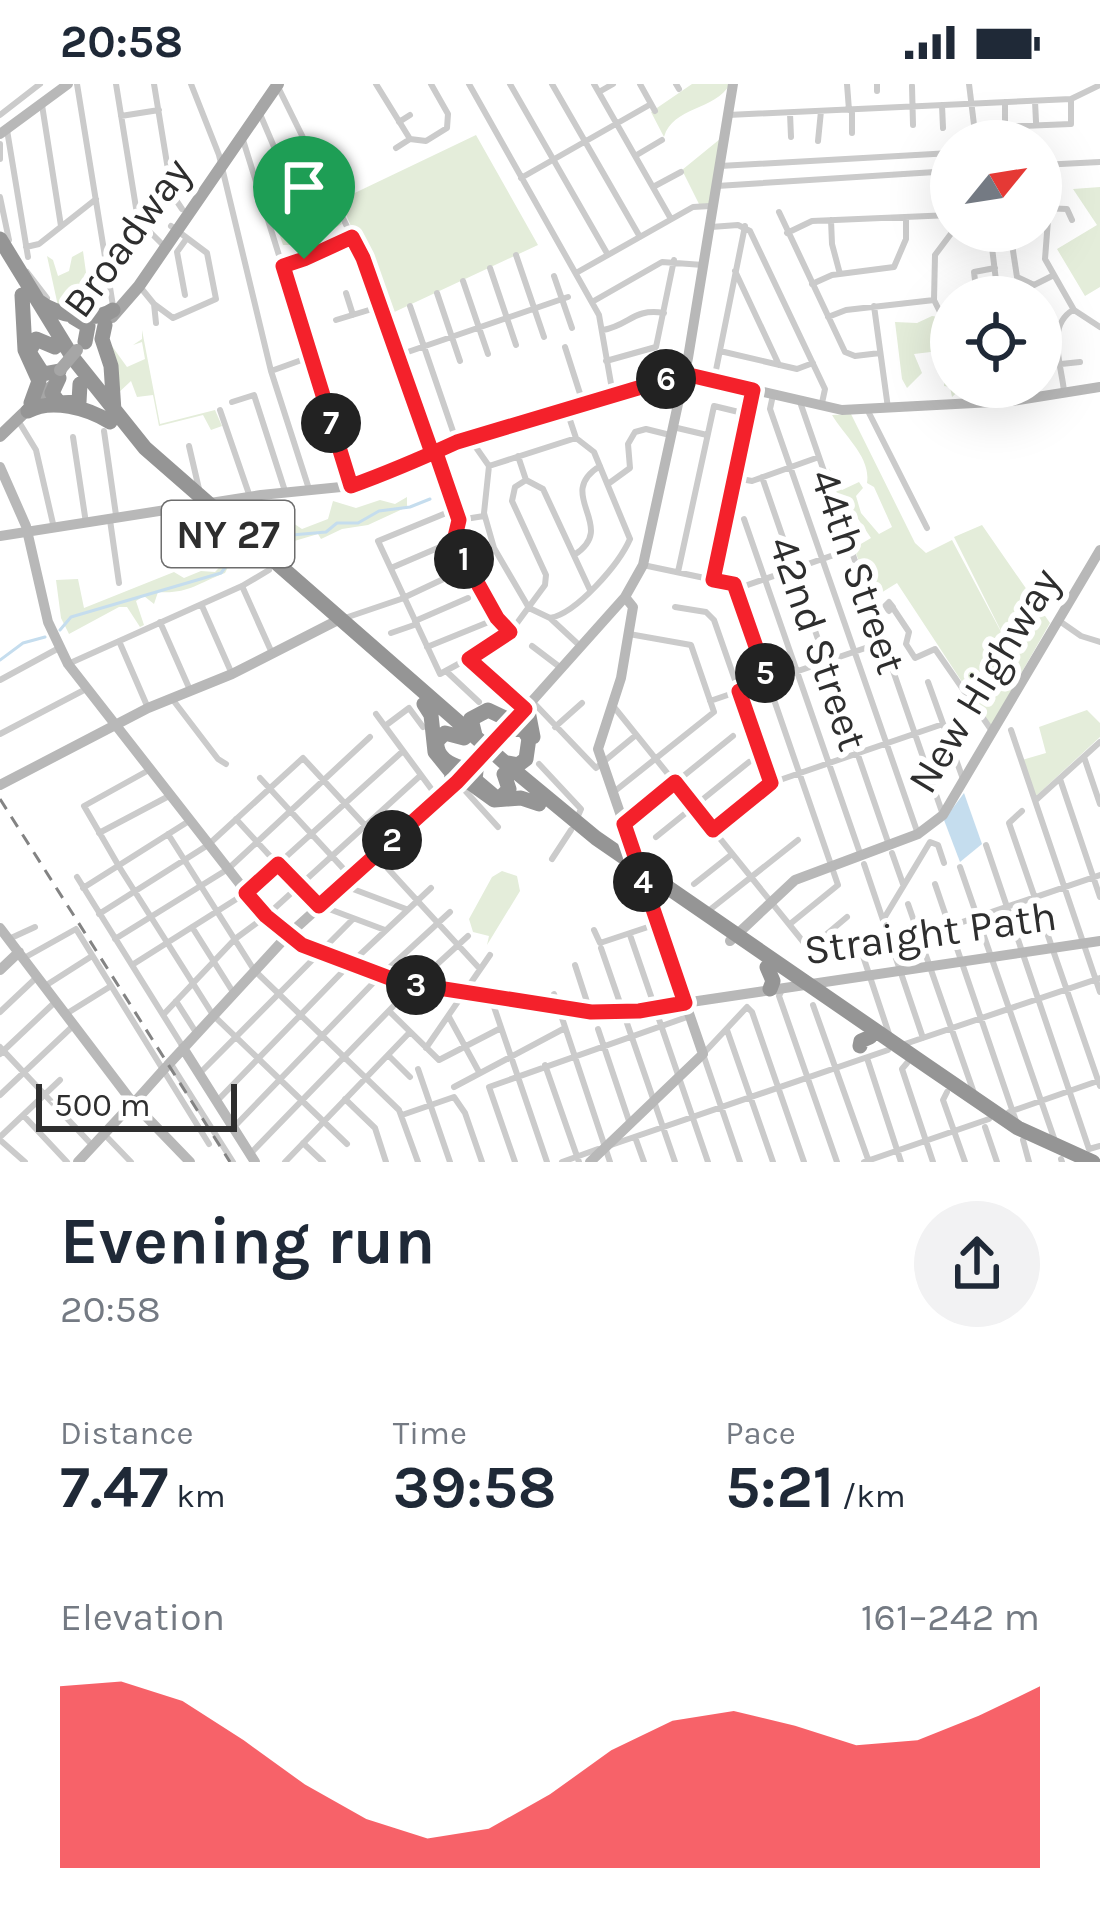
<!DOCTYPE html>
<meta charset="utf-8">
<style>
:root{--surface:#fff;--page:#f2f2f3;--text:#1f2937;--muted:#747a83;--accent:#f4212b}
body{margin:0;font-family:Karla,sans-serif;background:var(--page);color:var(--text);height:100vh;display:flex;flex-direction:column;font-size:45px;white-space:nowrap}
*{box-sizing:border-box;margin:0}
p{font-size:39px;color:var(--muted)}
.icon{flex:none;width:66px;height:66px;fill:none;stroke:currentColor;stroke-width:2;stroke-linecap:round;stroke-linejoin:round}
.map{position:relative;height:1078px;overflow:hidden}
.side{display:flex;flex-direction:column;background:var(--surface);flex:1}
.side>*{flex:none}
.needle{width:78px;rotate:60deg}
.buttons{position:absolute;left:930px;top:36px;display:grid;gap:24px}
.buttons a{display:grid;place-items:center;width:132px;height:132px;border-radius:50%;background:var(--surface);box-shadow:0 12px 48px #0002;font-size:60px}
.scale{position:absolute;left:36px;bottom:30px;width:201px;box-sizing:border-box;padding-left:12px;border:6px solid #2e2e2e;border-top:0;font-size:33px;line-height:42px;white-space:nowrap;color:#2e2e2e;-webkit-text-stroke:9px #fff;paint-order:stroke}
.pin{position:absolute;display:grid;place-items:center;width:102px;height:102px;color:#fff;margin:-123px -51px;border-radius:50% 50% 50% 0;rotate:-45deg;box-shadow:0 0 12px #0007}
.pin .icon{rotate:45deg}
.km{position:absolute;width:60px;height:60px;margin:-30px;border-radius:50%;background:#222;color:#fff;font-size:33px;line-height:60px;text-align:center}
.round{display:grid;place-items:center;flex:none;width:126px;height:126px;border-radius:63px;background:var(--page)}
.head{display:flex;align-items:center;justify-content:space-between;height:204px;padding:0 60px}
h1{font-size:66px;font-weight:700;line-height:90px}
.stats{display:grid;grid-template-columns:repeat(3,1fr);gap:18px;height:204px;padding:12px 60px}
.stats div{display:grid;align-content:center}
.stats b{font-size:60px;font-weight:700}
.stats small{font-size:33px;font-weight:400}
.stats p{font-size:33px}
.chart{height:336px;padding:24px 60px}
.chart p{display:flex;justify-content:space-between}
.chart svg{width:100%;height:216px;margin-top:12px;fill:var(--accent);opacity:.7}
.status{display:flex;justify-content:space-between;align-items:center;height:84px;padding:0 60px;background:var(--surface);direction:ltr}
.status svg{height:33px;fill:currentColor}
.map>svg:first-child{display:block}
</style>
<div class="status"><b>20:58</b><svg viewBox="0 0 49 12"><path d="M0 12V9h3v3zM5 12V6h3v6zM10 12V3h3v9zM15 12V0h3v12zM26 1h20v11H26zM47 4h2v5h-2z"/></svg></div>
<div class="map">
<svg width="1100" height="1078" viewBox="0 0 1100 1078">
<rect width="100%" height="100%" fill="#fff"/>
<path fill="#e4edda" d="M 692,0 L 730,0 C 715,27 673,22 664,53 L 651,28 Z
M 476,51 L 538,161 L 388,231 L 340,116 Z
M 720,55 L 711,121 L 699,120 L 682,86 Z
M 303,99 L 294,111 L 304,135 L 311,137 L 332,125 L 342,140 L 303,161 L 283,161 L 279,149 L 287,133 L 276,104 L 290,105 Z
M 1100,103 L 1100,203 L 1085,212 L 1057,165 L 1097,141 L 1073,105 Z
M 83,167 L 89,210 L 100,210 L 82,226 L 58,222 L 47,172 L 53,176 L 58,192 L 69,187 L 72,173 Z
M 932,232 L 951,235 L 951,303 L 963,303 L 952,313 L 950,303 L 944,302 L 945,286 L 939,267 L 914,270 L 922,289 L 907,304 L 902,295 L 895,238 L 917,239 Z
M 142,246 L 160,340 L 215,326 L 222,342 L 211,346 L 203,331 L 159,342 L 153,311 L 137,313 L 131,297 L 116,311 L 104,251 L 127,283 L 145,275 L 142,258 L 133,261 L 142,255 Z
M 851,330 L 915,459 L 926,469 L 952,456 L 1007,559 L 954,453 L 982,441 L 1050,539 L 991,642 L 897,499 L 876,512 L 883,526 L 876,523 L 854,464 L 871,454 L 844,414 L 837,410 L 829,384 L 842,406 L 859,398 L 863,404 L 856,412 L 861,429 L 879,450 L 892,443 L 874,403 L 867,399 C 871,373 845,353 832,331 Z
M 407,413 L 407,423 L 368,441 L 342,445 L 321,455 L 318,450 L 291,458 L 281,452 L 256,457 L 258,451 L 273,447 L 271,432 L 291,429 L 293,439 L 302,445 L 328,435 L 333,417 L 356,424 L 380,416 L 395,420 Z
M 237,465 L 225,489 C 196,500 188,510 158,508 L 154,520 L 144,512 L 136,517 L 144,541 L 140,543 L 127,523 L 119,523 L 69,550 L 61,534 L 56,496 L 78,495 L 84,524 L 174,488 L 184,494 L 201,487 L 215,488 Z
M 1087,626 L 1100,639 L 1100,653 L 1035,713 L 1022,676 L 1046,669 L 1039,643 Z
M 502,787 L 517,792 L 520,807 L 487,861 L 489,852 L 473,848 L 469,835 L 492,793 Z"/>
<path fill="#c5ddee" d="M 964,709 L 982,760 L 960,778 L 944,736 Z"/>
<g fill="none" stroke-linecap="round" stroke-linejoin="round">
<path stroke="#c5ddee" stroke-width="3" d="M 258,454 L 326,448 L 337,439 L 358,439 L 379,427 L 410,423 L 430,415
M 60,546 L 71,533 L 221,489 L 239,465
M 0,576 L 23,559 L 45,553"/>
<path stroke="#cbcbcb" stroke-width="6" d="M 77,0 L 113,222
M 116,0 L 138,136 L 164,162
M 154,0 L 172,110 L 182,125
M 191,0 L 219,71 L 271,287 L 309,405
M 376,0 L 410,55
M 469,0 L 599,231 L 613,311
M 510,0 L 608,171
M 552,0 L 640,153
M 594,0 L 671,135
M 640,0 L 655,27
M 676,0 L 679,5
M 847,0 L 849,26
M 877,0 L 877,7
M 969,0 L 976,57
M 912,2 L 913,41
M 278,3 L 370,189 L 459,436 L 454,457 L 497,534 L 510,548
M 599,8 L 613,0
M 1035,17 L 1036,38
M 1005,18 L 1005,40
M 42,21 L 61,142
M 942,21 L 943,44
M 852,26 L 852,49
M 790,29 L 791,53
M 260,30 L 286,91
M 0,31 L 40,0
M 728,31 L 1071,15 L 1100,1
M 121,32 L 159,26
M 399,38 L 410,31
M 7,46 L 28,173
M 976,52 L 998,43 L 1071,40 L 1071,15
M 410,55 L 426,57 L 447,44 L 448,30 L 431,0
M 243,56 L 351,402
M 818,57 L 821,27
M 0,60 L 0,75
M 396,64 L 410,55
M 635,72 L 662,56
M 1041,81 L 1100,78
M 720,82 L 951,69
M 521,94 L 651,20
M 717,102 L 951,87
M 653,103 L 681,88
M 0,113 L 9,156
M 1049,123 L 1045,175 L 1074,226 L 1100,243
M 1041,124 L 1067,125 L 1072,136
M 779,128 L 845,268 L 855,272 L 880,269
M 831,136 L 832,160 L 840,190
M 711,143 L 738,141 L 750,147 L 825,305 L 822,319
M 990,147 L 998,213
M 1010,147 L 1017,193 L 1034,201 L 1054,191
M 787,149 L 812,137 L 951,131
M 26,163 L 39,160 L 96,115
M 516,171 L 544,253
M 284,181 L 352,153
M 490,184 L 516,261
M 735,187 L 779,281
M 27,188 L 47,214
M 576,189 L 693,123 L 710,122
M 554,192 L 572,244
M 463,197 L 488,270
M 812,200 L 832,191 L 894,183 L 906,155 L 906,133
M 141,204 L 154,220 L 156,239
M 346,209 L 353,231
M 437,209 L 460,277
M 185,211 L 177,168 L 187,154
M 977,213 L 974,188 L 995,184
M 934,216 L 935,171 L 953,147
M 934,216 L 940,228
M 592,218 L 662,178 L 703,181
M 154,220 L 173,234 L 216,215 L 207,169 L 171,142
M 410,222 L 457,359 L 475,362 L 489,382 L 484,429 L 494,464 L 529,524 L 550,534 L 579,561
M 874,222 L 888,324
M 828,233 L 846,226 L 934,216
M 336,236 L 382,222
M 603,246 C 630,241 633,224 664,229
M 565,263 L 583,319
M 720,267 L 797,285 L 813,279
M 399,271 L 568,213
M 606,277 L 656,263 L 674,176
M 1061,280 L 1080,278
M 271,287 L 310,273
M 714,296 L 745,142
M 1064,307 C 1061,279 1046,242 1073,226
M 773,311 L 770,325 L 918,750
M 232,318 L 254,311 L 285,407
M 800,318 L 942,728
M 867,325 L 927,444
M 220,326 L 250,413
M 567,327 L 576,354 L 594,368 L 630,455
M 19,338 L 36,366 L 54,444
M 673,343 L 707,351
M 104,347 L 116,431
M 73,353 L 86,439
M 189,362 L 199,405
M 518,372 L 526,396 L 543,405 L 590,506
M 489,382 L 576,354
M 762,393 L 888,758
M 735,394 L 752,397 L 819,373
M 608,400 L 630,384 L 628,360 L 635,348 L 646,345 L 670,351
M 456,425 L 378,457 L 440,590 L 506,554 L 545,501 L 546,491 L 512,417 L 515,403 L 526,396
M 744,435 L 861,772
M 110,436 L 119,499
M 459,436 L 484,432
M 574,471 C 620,442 553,411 600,382
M 643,481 L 733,500
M 391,484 L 454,457
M 678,488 L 714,322 L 747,330
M 713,496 L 753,306
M 734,500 L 838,801 L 790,840
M 242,502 L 272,569
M 736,505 L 851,465
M 889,518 L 893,523 L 889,527 L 885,522 Z
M 202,522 L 232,590
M 675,523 L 706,528 L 714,536 L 771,699
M 893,524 L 909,548 L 906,560 L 915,574 L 935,565 L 992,647
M 345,534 L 401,515 L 469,483
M 550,534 C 577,529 619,480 630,455
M 1058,536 L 1081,552 L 1100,558
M 415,537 L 468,514
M 160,538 L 190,606
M 391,549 L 417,540
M 119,557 L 148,624
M 532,562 L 561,584
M 427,563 L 496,535
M 469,575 L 522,622
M 68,580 L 242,502 L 269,486
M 446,587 L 479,618
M 0,596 L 59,564
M 928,598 L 963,695
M 173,616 L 218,675 L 226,680
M 532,617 L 596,684 L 636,651
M 710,617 L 883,558
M 614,623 L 809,865 C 825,876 845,863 863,872 L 889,950
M 376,630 L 438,714
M 385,642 L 409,624 L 423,643
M 555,643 L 582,619
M 1011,646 L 1100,908
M 0,650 L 86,605
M 1084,673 L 1100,720
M 539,680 L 581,725 L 577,734
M 260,694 L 351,793
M 1060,695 L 1100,813
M 460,701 L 498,743
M 615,707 L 714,628 L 691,561 L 629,550
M 1036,716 L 1100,658
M 1022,727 L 1009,739 L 1100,1002
M 236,735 L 313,819 L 385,846
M 624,740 L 733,652
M 713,746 L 771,699 L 943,640
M 99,749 L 169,712
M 168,750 L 254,886 L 399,1026 L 418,1078
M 656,753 L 749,678
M 986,761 L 1089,1065 L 1100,1062
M 892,769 L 903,800
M 552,775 L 571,746
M 380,776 L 480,885
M 117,779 L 84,722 L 149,686
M 864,780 L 923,954
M 118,781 L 213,931 L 347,1060
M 960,783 L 1055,1057
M 77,793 L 183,963
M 694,800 L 732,770
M 935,800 L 1017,1040
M 345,802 L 406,825
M 83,804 L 189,737
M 908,820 L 974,1009
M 707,828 L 798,756
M 99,830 L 208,761 L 303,674 L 384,762
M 883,836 L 930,758 L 938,761 L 944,779
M 192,843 L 233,908
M 594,846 L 600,859 L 657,840
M 630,851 L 708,1078
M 11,854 L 35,843
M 115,855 L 228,785 L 370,653
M 601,864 L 675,1078
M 809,865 L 847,833
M 863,872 L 1100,791
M 24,874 L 76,845 L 209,1060
M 132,881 L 246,809 L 403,667
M 575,881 L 589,924
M 45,902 L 92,872
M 782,906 L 779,912 L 837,1078
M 554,910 L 610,1078
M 176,917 L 197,950
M 492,917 L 547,1078
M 813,921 L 869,1078
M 389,927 L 439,976 L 501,944
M 0,928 L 37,893
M 66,930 L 111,902
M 163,931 L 235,855 L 266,832 L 421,691
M 449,933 L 479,988
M 598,945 L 629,1037
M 727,946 L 773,1078
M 902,961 L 1100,894
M 0,963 L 92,1061
M 426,964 L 490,871
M 0,970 L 54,919
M 388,971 L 410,993
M 867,974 L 901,1078
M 907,979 L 902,985 L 933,1078
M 171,980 L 233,1078
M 545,981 L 579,1078
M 418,985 L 450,1078
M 200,989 L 353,835
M 454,1003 L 565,944
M 947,1008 L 943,1016 L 965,1078
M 0,1011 L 74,941
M 345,1015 L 375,1044 L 386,1078
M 217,1017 L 349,881 L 431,804
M 1009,1028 L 1098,997
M 23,1031 L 67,1078
M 402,1031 L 454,1013 L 465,1029 L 482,1078
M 234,1043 L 376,896 L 450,828
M 985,1043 L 997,1078
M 104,1050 L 131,1078
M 0,1053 L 60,996
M 635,1053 L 644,1078
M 0,1056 L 25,1078
M 1023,1056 L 1029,1078
M 303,1059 L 323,1078
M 611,1061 L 888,966
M 250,1070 L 409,906 L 468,852
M 1061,1075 L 1062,1078
M 285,1078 L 410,948
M 515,1078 L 489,1003 L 690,932
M 562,1078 L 598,1065
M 740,1078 L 703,970 L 747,923 L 752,928 L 804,1078
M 864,1078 L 989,1035"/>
<path stroke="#b8b8b8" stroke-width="10" d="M 0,50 L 68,0
M 0,383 L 26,442 L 48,538 L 68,580 L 261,827 C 327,895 432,907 521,918 C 556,922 589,928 624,928 L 1100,857
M 0,452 L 261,411 L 351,402 L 457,359 L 685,290 L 842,326 L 1012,317 L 1100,303
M 507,645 L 625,513 L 643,481 L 688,274 L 733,0
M 0,701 L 148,624 L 232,590 L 340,535
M 0,844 L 133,1019 L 190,1078
M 730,857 L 795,796 L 918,750 L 943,731 L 1100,466
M 0,886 L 19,868
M 183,964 L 255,1078
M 168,981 L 287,852 L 453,702
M 132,1021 L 166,983
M 78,1078 L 130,1022
M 590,1078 L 703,970 L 598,665 L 621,594 L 633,523 L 625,513"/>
<path stroke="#a6a6a6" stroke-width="12" d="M 112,233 L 139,202 L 278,0
M 0,352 L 55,299"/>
<path stroke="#959595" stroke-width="15" d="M 0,155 L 73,274 L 145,364 L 504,678 L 596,754 L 930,984 L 1018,1044 L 1093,1078
M 22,211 L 25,266 L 39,297 L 31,319
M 38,217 C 56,231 94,239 113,226
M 73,233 L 88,242 L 85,258
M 105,241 L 102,255 L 111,282 L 114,327
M 55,263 L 36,255 L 29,268 L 43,290 L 59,287
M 59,294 L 52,309 L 59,319 L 79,318 L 80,300
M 28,327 C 51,314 88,324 110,338
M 424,620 L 431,631 L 435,668 L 452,689 L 451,704
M 527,622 L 533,653
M 475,651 L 471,635 L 488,626 L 505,634 L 506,646 L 523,645 L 529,654 L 526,675 L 518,681 L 507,679
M 464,654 L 445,649 L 437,657 C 435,672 448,680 462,684 L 477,678 L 475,696 L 495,713 L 501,713 L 509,705 L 504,690
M 457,698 L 469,698 L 494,716 L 521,714 L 539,720
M 767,883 L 773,897 L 770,905
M 860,962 L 861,957 L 870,953"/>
<path stroke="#838383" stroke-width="3" stroke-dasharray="12 9" stroke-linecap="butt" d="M 0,715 L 230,1078"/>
<path stroke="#b8b8b8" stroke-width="10" d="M 480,674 L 501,652"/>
<path stroke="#a6a6a6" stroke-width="12" d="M 60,286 L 77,266"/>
</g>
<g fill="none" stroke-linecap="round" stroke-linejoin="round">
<defs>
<path id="route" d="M 304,175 L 352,153 L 363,174 L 431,366 L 437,372 L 459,436 L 454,457 L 497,534 L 510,548 L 469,575 L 525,625 L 457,698 L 319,822 L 278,780 L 246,809 L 266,832 L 302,861 L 400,898 L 591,928 L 639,927 L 685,919 L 624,740 L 675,698 L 713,746 L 771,699 L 739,607 L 768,597 L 734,500 L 713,496 L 753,306 L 685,290 L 457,358 C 422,374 387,389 351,402 L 283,182 L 304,175"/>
</defs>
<use href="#route" stroke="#fff" stroke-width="24"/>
<use href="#route" stroke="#f4212b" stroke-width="15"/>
</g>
<g text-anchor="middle" stroke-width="12" stroke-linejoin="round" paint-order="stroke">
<rect fill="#fff" stroke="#6d6d6d" stroke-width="3" x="162" y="417" width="132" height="66" rx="9"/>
<g font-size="39" font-weight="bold" fill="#2e2e2e">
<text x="228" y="464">NY 27</text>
</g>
<g font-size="42" fill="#2e2e2e" stroke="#fff">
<text transform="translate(126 153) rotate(-54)" y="15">Broadway</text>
<text transform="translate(859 487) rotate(71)" y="15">44th Street</text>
<text transform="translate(819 559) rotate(71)" y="15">42nd Street</text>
<text transform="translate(983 596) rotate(-59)" y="15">New Highway</text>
<text transform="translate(930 848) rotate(-8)" y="15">Straight Path</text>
</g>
</g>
</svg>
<div class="buttons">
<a><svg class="needle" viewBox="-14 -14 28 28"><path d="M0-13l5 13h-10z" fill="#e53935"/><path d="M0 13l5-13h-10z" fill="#747a83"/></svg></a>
<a><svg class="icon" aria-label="locate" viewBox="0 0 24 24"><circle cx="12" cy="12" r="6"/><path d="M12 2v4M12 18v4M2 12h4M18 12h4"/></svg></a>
</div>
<div class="scale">500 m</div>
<div class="pin" style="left:304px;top:175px;background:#1e9e55"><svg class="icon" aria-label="arrive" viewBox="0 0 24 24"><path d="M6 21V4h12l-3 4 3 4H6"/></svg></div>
<b class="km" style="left:464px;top:475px">1</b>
<b class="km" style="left:392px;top:756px">2</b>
<b class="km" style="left:416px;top:901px">3</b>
<b class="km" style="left:643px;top:798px">4</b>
<b class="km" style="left:765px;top:589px">5</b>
<b class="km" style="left:666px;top:295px">6</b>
<b class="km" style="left:331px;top:339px">7</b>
</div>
<section class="side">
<div class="head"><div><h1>Evening run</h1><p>20:58</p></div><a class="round"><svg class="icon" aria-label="share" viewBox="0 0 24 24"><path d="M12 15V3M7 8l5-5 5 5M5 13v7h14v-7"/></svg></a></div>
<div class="stats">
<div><p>Distance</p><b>7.47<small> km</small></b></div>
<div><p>Time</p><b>39:58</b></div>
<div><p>Pace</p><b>5:21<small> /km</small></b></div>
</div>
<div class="chart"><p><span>Elevation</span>161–242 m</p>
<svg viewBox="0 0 160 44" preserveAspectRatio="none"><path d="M0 44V7L10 6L20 10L30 18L40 27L50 34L60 38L70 36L80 29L90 20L100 14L110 12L120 15L130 19L140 18L150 13L160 7V44z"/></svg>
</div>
</section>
